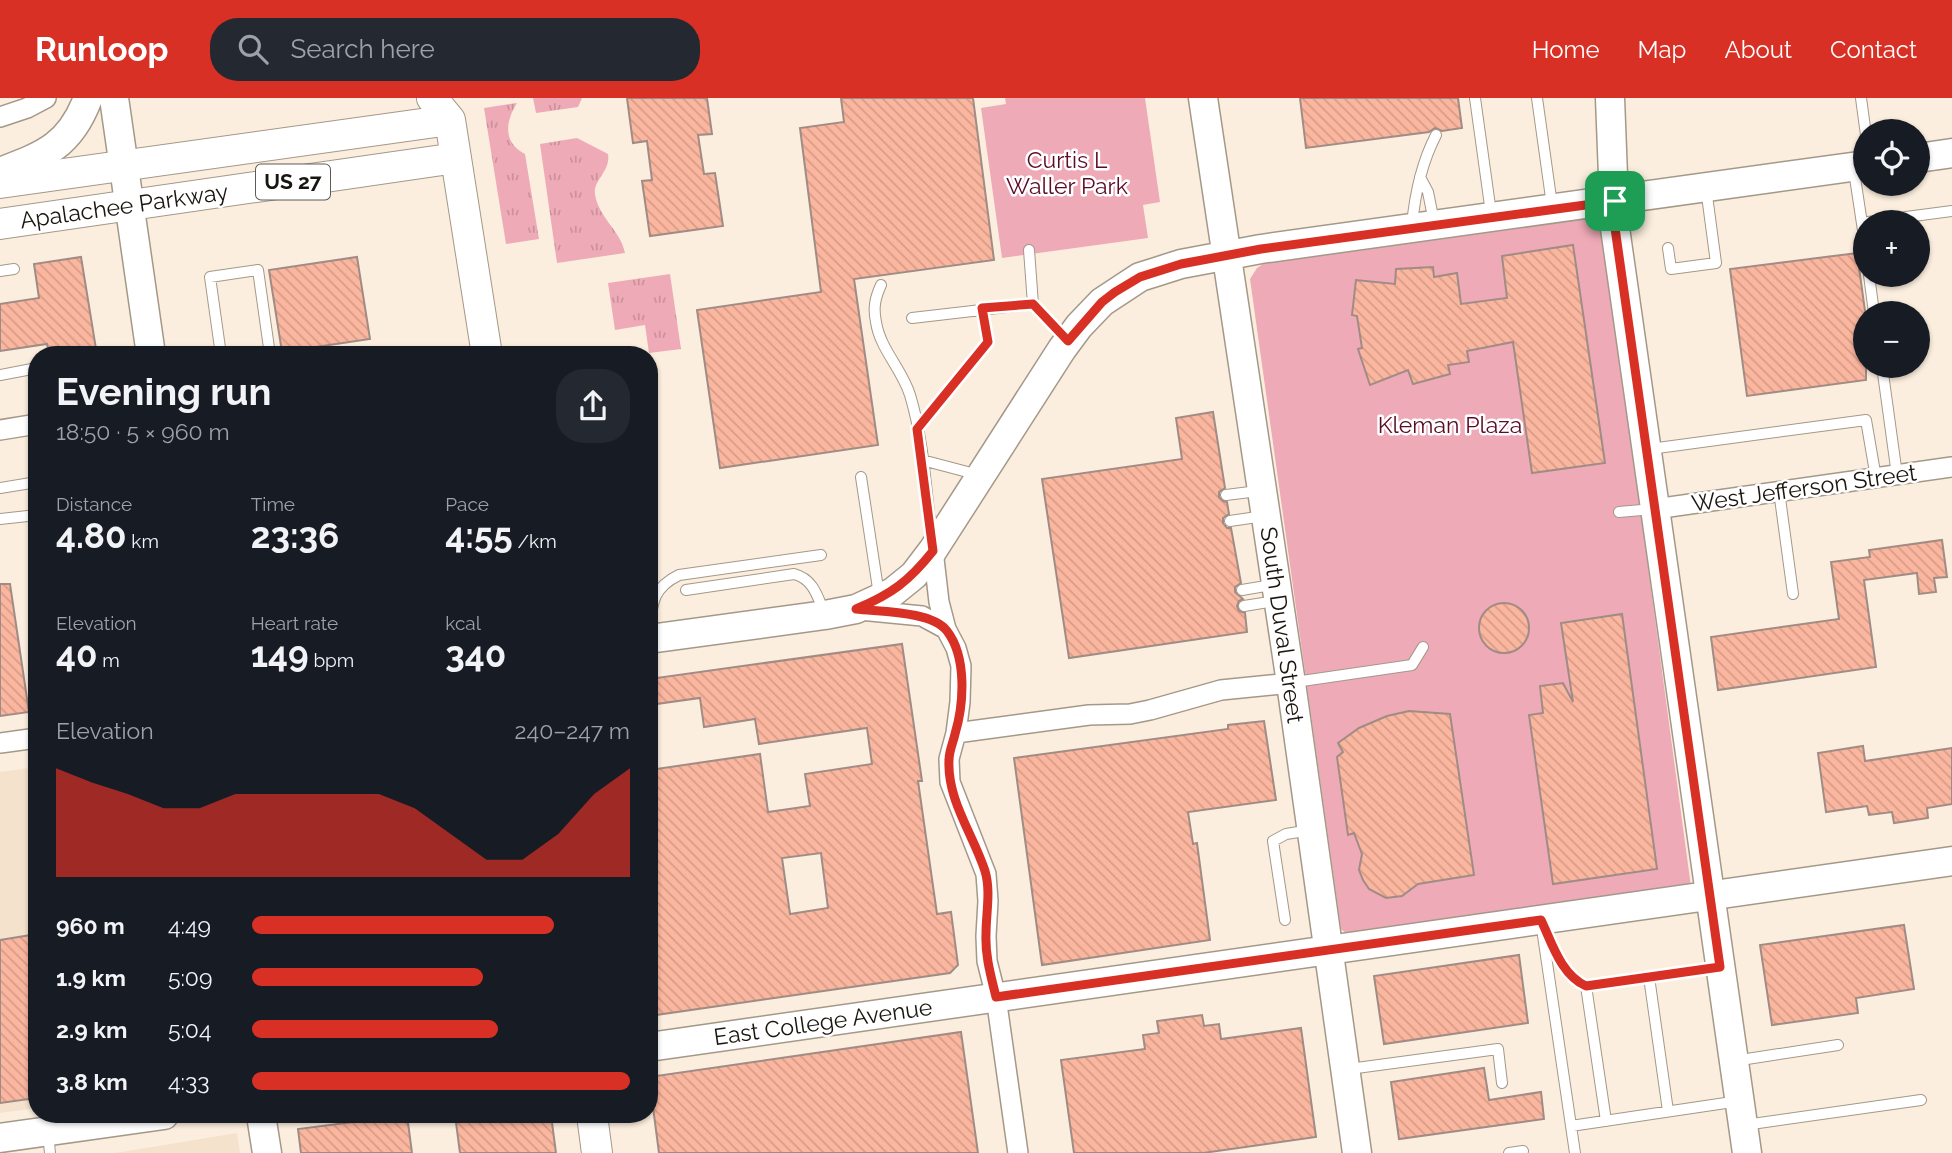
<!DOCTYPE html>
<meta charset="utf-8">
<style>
:root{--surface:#171b24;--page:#242831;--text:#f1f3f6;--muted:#9ea1a6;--accent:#d93025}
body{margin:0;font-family:Raleway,sans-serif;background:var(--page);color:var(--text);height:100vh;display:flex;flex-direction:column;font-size:26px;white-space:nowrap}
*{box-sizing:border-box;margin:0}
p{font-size:23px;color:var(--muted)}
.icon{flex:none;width:38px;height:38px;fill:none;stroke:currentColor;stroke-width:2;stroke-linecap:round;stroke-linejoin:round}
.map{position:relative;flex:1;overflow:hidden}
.drawer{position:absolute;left:28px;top:248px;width:630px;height:777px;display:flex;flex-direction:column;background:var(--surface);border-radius:28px;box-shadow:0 2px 5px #0004}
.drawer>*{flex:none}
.tools{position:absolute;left:1853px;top:21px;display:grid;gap:14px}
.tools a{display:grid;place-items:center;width:77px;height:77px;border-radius:50%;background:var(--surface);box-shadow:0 2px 5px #0004;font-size:35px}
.pin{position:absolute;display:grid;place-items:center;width:60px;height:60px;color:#fff;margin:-30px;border-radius:14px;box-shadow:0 4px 10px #0006}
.round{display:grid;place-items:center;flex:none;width:74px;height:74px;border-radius:28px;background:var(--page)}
.head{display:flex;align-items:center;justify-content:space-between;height:119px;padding:0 28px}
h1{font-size:38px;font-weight:700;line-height:52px}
.stats{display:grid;grid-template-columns:repeat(3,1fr);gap:10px;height:119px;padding:7px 28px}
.stats div{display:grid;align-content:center}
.stats b{font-size:35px;font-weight:700}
.stats small{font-size:19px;font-weight:400}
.stats p{font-size:19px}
.chart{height:196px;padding:14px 28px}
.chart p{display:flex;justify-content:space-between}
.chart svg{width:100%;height:126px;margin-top:7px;fill:var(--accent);opacity:.7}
ul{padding:0 28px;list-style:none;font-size:23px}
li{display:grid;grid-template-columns:112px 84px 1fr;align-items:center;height:52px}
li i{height:18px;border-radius:9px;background:var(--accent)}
header{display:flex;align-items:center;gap:42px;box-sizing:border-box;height:98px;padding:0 35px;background:var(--accent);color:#fff}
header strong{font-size:33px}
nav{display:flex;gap:38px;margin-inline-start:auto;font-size:24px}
.search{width:490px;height:63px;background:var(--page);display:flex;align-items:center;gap:18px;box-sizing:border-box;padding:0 24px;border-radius:28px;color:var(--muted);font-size:26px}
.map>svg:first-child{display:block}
</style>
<header>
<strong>Runloop</strong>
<div class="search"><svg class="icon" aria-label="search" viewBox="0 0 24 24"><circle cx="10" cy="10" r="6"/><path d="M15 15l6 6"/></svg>Search here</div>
<nav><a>Home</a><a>Map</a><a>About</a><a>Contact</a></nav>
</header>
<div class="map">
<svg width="1952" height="1055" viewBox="0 0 1952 1055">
<defs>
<pattern id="grass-tufts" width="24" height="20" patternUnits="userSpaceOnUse" patternTransform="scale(1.75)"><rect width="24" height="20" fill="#efaab7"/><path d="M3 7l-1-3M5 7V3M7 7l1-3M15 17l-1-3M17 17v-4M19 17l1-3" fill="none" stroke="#cc919c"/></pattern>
<pattern id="building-back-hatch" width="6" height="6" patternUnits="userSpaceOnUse" patternTransform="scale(1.75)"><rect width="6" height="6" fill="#fbb69f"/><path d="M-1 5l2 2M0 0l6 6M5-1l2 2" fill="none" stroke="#d79c88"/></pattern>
</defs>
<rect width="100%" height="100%" fill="#fbeede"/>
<path fill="#f5e2cc" d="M 37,669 L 37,1010 L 0,1015 L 0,674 Z
M 237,1035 L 240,1055 L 115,1055 Z"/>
<path fill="url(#grass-tufts)" d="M 533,0 L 582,0 L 578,9 L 536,15 Z
M 517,5 C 505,24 503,45 525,56 L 539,141 L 506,146 L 484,10 Z
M 577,40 L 608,56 C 611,73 593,82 595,96 C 598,119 621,133 625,155 L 557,165 L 540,46 Z
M 670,176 L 681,251 L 649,255 L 645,227 L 615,232 L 608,185 Z"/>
<path fill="#efaab7" d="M 1005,0 L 1145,0 L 1160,104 L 1143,107 L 1148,140 L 1002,160 L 981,10 L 1006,6 Z
M 1583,120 L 1597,125 L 1605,148 L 1691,789 L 1352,841 L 1341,831 L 1250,181 L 1257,170 L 1266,164 Z"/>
<path fill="url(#building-back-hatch)" stroke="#a08c85" stroke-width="2" fill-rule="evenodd" d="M 627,0 L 707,0 L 712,36 L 698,37 L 704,76 L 715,75 L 723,128 L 650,138 L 642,83 L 652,82 L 647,43 L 633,45 Z
M 841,0 L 973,0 L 994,162 L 854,181 L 878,347 L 720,370 L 697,212 L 821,194 L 800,30 L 844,24 Z
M 1300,0 L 1458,0 L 1462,30 L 1442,33 L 1435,30 L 1429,34 L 1306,50 Z
M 1573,147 L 1605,365 L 1532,375 L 1513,244 L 1467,253 L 1469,264 L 1448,267 L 1450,276 L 1413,286 L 1408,272 L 1370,287 L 1358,251 L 1362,250 L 1357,218 L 1352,217 L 1356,182 L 1395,186 L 1396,171 L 1433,169 L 1434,179 L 1457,175 L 1461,206 L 1507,200 L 1502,158 Z
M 1857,155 L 1866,220 L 1866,282 L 1747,298 L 1730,171 Z
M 81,159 L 97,257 L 49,257 L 47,246 L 0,253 L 0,206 L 39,200 L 34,166 Z
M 357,159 L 370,241 L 282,254 L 269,172 Z
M 1213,314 L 1225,390 L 1219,394 L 1219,399 L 1223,403 L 1227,404 L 1229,416 L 1223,420 L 1223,425 L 1227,430 L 1231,430 L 1241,485 L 1235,489 L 1235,494 L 1243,501 L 1239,503 L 1237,508 L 1239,513 L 1245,515 L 1247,534 L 1069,560 L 1042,381 L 1182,361 L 1176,320 Z
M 1942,442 L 1947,479 L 1934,480 L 1936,494 L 1919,496 L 1917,475 L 1864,482 L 1876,569 L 1718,592 L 1711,539 L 1839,521 L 1831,464 L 1870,459 L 1869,452 Z
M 0,486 L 10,486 L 29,614 L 0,618 Z
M1479 530a25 25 0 1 1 50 0a25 25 0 1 1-50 0Z
M 1622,516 L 1657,771 L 1553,786 L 1529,617 L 1543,615 L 1540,588 L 1563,585 L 1573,604 L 1561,525 Z
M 902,546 L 922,683 L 918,683 L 937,816 L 951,814 L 958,867 L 950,875 L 649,918 L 649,672 L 760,656 L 768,714 L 810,708 L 805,676 L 872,666 L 867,630 L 759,646 L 755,621 L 704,629 L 700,600 L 649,607 L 649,581 ZM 821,755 L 828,810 L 790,816 L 782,760 Z
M 1409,613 L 1450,616 L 1474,777 L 1418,786 L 1402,798 L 1386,800 L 1369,791 L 1363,782 L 1359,772 L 1362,756 L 1354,735 L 1348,737 L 1337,659 L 1343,654 L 1338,645 L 1359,630 L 1387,618 Z
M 1264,623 L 1276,702 L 1188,714 L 1193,746 L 1197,745 L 1210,842 L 1042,867 L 1014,660 L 1228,631 L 1228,627 Z
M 1863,648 L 1865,663 L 1952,650 L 1952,706 L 1927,710 L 1928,720 L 1894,725 L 1892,714 L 1869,717 L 1867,708 L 1826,714 L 1818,655 Z
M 1904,827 L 1914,891 L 1856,900 L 1858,915 L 1772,927 L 1760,847 Z
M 37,836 L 37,1000 L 0,1005 L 0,842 Z
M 1519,857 L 1528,925 L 1384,946 L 1374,878 Z
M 1202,917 L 1204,928 L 1219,926 L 1221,941 L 1301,930 L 1316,1039 L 1203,1055 L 1074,1055 L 1061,962 L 1145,951 L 1143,937 L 1159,935 L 1157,923 Z
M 961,934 L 978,1055 L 659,1055 L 649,979 Z
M 1484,970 L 1489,1002 L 1541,994 L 1544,1021 L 1399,1041 L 1391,984 Z
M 407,1017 L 412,1055 L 301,1055 L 298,1031 Z
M 455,1017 L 551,1017 L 556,1055 L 460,1055 Z"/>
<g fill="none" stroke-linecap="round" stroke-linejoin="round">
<defs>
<path id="lane" d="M 1475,0 L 1491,115
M 1537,0 L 1552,107
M 1861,0 L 1866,37
M 1854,73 L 1866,152
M 1420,79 L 1428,94 L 1434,124
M 1868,124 L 1952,113
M 1412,127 C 1415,95 1421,66 1436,37
M 1668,150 L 1671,171 L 1716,165 L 1706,90
M 1029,152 L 1033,206 L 1065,240
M 0,173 L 14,171
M 1869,177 L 1874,215
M 881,187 C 875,200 873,210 876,224 C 880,251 902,271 910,297 C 924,343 926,394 932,441
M 912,220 L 1033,206
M 221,257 L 210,179 L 258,172 L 270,257
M 1882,268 L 1897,377
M 0,277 L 37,270
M 917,331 L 988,244 L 982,210
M 1650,351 L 1866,322 L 1876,380
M 922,362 L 979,377
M 861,379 L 879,497
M 0,390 L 37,384
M 1779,393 L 1793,496
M 1226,397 L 1258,393
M 1619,414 L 1653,411
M 0,421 L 37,417
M 1230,423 L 1264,418
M 686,492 L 794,476 C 813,481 817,497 824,514
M 1242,492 L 1272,487
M 1244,508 L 1275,503
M 649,534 C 652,506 652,490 679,477 L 821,457
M 1295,584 L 1412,567 L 1423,549
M 1285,822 L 1273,743 L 1286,736 L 1311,732
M 1541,824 L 1575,1055
M 1546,832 C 1556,853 1563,878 1586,888 L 1719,869
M 1649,879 L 1668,1013
M 1586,888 L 1606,1023
M 1734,963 L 1838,947
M 1349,971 L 1498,951 L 1502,985
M 1745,1027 L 1921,1002
M 1571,1028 L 1739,1003
M 48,1035 L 50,1055
M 1509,1055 L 1523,1053"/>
<path id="street" d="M 0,19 L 27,10 L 46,0
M 0,332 L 37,326
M 1655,411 L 1952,369
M 933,452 L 939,504 L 946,531 L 956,550 L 961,568 L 960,604 L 956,635 L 949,661 L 950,684 L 986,776 L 988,803 L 986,838 L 987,863 L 996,899 L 1018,1055
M 860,512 L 922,518 L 946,531
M 956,635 L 1089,617 L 1130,616 L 1150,612 L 1221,592 L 1291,585
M 0,645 L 37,640"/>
<path id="secondary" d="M 114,0 L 151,257
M 1203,0 L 1291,585 L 1357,1055
M 1610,0 L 1615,130 L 1747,1055
M 1918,60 L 1952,55
M 0,74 C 45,57 70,48 88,0
M 649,541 L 825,517 L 856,511 L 893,494 L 914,477 L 933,452 L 1062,251 L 1079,228 L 1102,204 L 1140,179 L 1156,174 L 1181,166 L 1261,151 L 1866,67
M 649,949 L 1952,763
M 261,1017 L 267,1055
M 0,1040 L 164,1017"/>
<path id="primary" d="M 432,0 L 450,22 L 487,257
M 0,85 L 450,22
M 0,126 L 456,60
M 592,1017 L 597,1055"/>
</defs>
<use href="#lane" stroke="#a49889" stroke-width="12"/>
<use href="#street" stroke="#a49889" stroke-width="22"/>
<use href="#secondary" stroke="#a49889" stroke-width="31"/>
<use href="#primary" stroke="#a49889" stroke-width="32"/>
<use href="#lane" stroke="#fff" stroke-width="10"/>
<use href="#street" stroke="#fff" stroke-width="19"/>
<use href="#secondary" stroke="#fff" stroke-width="28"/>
<use href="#primary" stroke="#fff" stroke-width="30"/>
</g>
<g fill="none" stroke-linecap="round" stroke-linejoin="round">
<defs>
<path id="route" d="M 1615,103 L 1615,130 L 1720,869 L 1586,888 C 1561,877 1552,845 1541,822 L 996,899 C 991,878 985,858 986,836 C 986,815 991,793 985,773 C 973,736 947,702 949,662 C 949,653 953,645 955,636 C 964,606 967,559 947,533 C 932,513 881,514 856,511 C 892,496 909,483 933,453 L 917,331 L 988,244 L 982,210 L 1033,206 L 1068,243 L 1102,204 L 1115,194 L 1140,179 L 1181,166 L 1261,151 Z"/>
</defs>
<use href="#route" stroke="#fff" stroke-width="14"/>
<use href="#route" stroke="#d93025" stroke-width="9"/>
</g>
<g text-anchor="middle" stroke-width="5" stroke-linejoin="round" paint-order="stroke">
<rect fill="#fff" stroke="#5e5b57" stroke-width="2" x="256" y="66.5" width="74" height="35" rx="5"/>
<g font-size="21" font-weight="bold" fill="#19150f">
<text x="293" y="91">US 27</text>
</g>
<g font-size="23" fill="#5a0b26" stroke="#fff">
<text x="1067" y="70">Curtis L<tspan x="1067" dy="26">Waller Park</tspan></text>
<text x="1450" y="335">Kleman Plaza</text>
</g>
<g font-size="23" fill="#19150f" stroke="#fff">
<text transform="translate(124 108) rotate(-8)" y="8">Apalachee Parkway</text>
<text transform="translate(1804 390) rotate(-8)" y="8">West Jefferson Street</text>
<text transform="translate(1282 527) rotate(82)" y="8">South Duval Street</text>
<text transform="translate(823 924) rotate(-8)" y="8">East College Avenue</text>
</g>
</g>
</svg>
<div class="tools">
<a><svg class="icon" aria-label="locate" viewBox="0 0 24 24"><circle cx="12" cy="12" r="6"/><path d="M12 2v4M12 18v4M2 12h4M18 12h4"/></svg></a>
<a>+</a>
<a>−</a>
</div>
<div class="pin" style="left:1615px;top:103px;background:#1e9e55"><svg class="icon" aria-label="arrive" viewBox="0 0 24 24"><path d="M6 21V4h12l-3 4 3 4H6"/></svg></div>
<section class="drawer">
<div class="head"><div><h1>Evening run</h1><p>18:50 · 5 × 960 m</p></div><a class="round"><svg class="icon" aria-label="share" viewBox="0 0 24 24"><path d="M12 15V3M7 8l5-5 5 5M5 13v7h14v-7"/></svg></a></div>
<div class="stats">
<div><p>Distance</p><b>4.80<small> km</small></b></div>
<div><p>Time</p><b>23:36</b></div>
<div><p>Pace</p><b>4:55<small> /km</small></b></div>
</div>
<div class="stats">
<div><p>Elevation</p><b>40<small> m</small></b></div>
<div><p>Heart rate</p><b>149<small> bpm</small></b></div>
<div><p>kcal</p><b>340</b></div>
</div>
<div class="chart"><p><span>Elevation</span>240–247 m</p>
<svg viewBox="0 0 160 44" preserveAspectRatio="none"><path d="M0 44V6L10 11L20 15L30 20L40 20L50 15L60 15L70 15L80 15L90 15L100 20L110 29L120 38L130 38L140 29L150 15L160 6V44z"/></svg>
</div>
<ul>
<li><b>960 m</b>4:49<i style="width:80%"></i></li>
<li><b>1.9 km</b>5:09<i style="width:61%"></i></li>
<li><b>2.9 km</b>5:04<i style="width:65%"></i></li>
<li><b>3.8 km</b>4:33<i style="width:100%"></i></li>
</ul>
</section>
</div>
